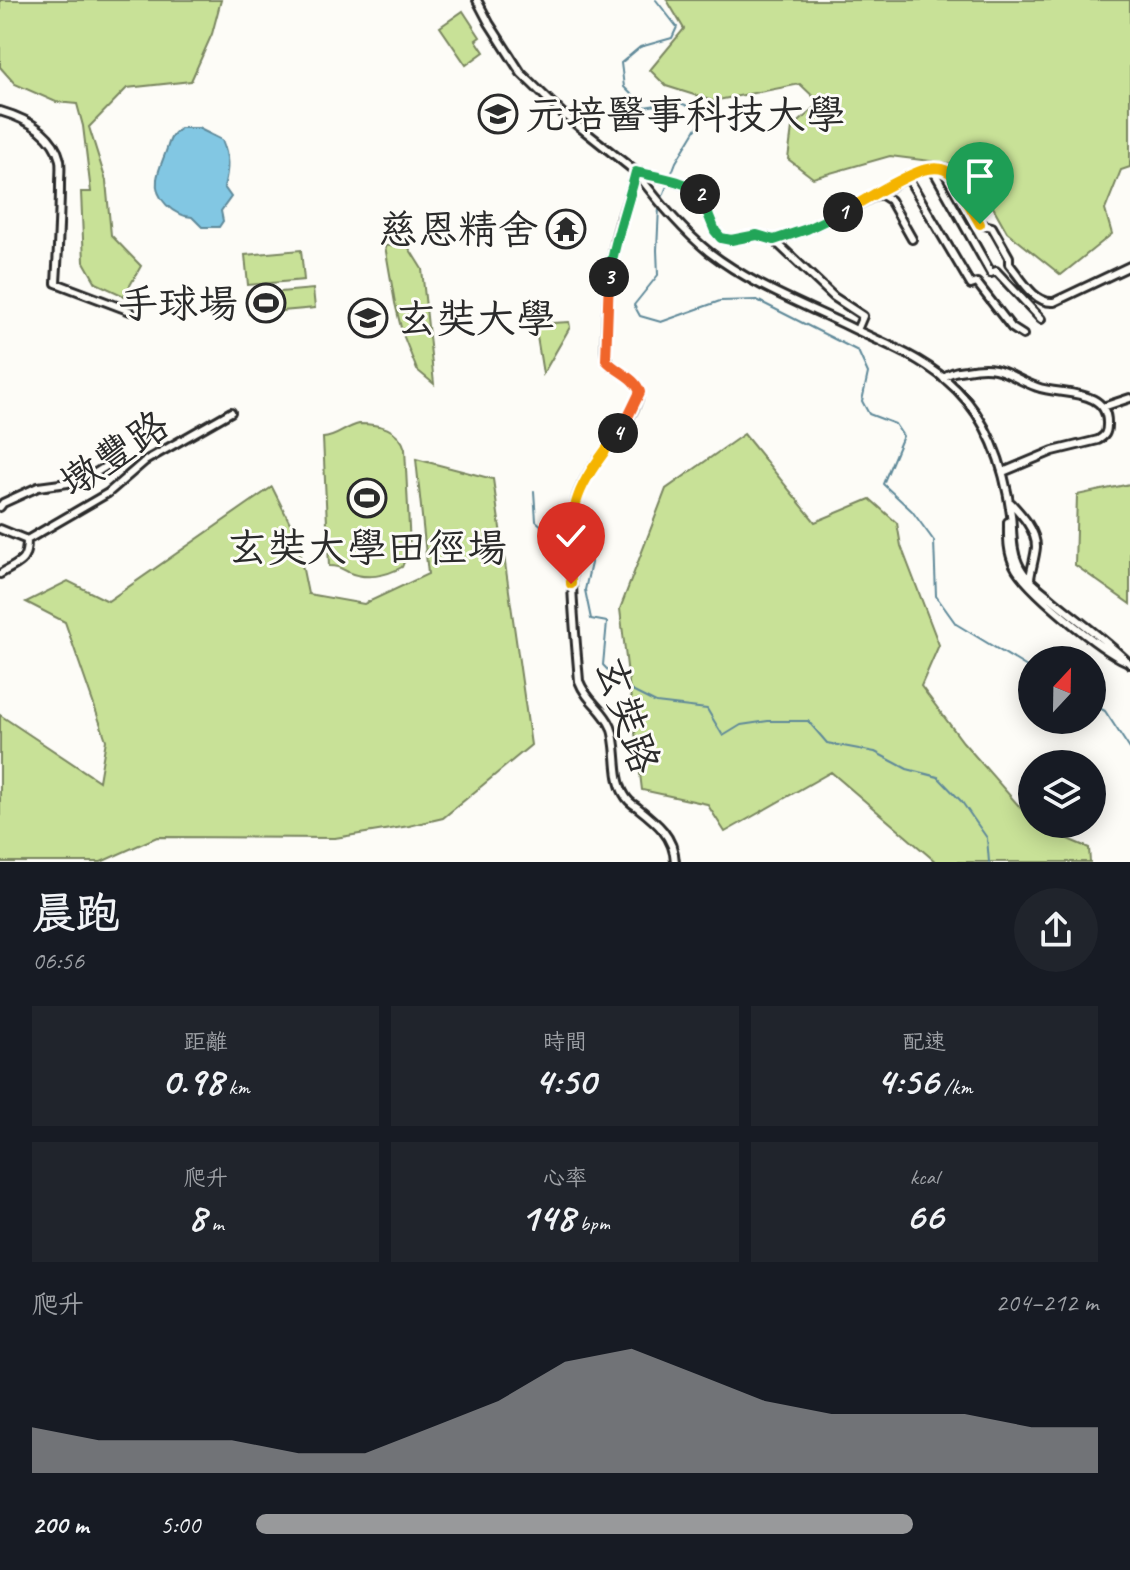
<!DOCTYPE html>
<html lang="zh-TW">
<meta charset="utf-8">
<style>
:root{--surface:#171b24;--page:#20242c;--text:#f1f3f6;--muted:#9ea1a6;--accent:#98999b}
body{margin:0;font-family:Caveat,"LXGW WenKai TC",sans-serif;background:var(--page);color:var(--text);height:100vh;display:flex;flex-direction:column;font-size:30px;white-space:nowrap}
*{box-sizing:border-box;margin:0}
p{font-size:26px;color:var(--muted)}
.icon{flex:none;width:44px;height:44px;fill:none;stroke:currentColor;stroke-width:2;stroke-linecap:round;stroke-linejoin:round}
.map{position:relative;height:862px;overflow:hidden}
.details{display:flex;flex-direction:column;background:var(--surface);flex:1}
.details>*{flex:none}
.needle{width:52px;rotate:22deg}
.tools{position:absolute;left:1018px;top:646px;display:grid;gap:16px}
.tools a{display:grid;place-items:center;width:88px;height:88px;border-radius:50%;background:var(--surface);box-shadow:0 4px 20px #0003;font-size:40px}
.pin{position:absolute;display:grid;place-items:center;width:68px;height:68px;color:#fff;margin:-82px -34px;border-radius:50% 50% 50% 0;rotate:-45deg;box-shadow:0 0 8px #0007}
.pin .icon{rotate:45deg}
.km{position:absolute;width:40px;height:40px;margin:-20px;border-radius:50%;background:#222;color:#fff;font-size:22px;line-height:40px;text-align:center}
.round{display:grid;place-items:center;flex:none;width:84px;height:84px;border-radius:42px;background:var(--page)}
.overview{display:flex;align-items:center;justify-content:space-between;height:136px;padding:0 32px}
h1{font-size:44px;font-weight:800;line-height:60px}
.figures{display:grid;grid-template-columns:repeat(3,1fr);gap:12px;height:136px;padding:8px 32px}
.figures div{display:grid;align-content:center;border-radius:0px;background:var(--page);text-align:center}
.figures b{font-size:40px;font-weight:800}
.figures small{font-size:22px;font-weight:400}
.figures p{font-size:22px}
.chart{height:224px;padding:16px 32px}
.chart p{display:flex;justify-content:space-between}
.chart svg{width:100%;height:144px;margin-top:8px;fill:var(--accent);opacity:.7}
ul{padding:0 32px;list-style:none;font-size:26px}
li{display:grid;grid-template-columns:128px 96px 1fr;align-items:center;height:60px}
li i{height:20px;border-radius:10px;background:var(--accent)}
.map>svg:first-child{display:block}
</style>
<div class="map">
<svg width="1130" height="862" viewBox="0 0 1130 862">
<rect width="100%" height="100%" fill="#fdfcf7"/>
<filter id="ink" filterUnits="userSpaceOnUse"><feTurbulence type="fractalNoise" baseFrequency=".0125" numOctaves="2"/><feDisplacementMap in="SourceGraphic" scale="16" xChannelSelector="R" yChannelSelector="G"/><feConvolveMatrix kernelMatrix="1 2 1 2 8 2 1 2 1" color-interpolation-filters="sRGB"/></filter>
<g filter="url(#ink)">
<path fill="#c8e197" stroke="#7a8661" stroke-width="2" d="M 0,0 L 221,0 L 212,34 L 191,81 L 127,88 L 89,127 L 106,181 L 111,235 L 141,266 L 124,296 L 96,283 L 84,262 L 81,192 L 91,192 L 83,126 L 77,104 L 56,102 L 15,84 L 0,67 Z
M 667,0 L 1130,0 L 1130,167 L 1121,170 L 1105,210 L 1112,234 L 1061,275 L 1007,232 L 970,166 L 890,156 L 813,178 L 788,159 L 792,128 L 820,103 L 800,84 L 713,101 L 666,86 L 650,70 L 684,29 Z
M 463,11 L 480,37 L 476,40 L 484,52 L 466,65 L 440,27 Z
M 407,245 L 422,269 L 434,384 L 417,370 L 402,332 L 395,303 L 385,246 Z
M 301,250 L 304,280 L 248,285 L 245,255 Z
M 313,289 L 315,308 L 249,314 L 247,295 Z
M 569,322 L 570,327 L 543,374 L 535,324 Z
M 359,424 C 379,424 399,428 405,449 L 410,547 L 402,567 C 386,576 366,580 348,572 C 340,568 338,566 329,566 L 323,438 C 336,438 345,427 359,424 Z
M 744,434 L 815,522 L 870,499 L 897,523 L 901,546 L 939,645 L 921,686 L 963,742 L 1032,821 L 1032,824 L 1089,848 L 1090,862 L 936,862 L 831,772 L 725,832 L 707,804 L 642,790 L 620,609 L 666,489 Z
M 416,459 L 493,479 L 531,745 L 443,818 L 409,826 L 335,838 L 157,837 L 101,862 L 0,862 L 0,715 L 99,781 L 106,740 L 65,622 L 26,602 L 68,581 L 108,601 L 272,487 L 296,535 L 308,594 L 364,604 L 428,574 Z
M 1130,484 L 1130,604 L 1075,565 L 1077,495 Z"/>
<path fill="#82c7e3" stroke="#5f8999" stroke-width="2" d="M 181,128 L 198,128 L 222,140 C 229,157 229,169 224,187 L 231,197 L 221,211 L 223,221 L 219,227 L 202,227 L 192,217 C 174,216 154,199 157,179 C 158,171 162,162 165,154 C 170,141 169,136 181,128 Z"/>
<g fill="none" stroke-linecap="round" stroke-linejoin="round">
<path stroke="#5f8999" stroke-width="2" d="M 656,0 L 677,27 L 672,38 L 640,47 L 621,63 L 624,87 L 644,107 L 677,102 L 694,108 L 699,124 L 676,162 L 661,201
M 659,207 L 657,250 L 658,275 L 634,305 L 640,316 L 661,322 L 720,301 L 757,300 L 858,351 L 868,373 L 862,401 L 869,414 L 895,424 L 903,436 L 883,484 L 912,511 L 934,541 L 936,596 L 956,624 L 1032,670
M 534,491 L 536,521 L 545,529 L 589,536 L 591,563 L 585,590 L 591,619 L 607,622 L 603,665 L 624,687 L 656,703 L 707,709 L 723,736 L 741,725 L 768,721 L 808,721 L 827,743 L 875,752 L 907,769 L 938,777 L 962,802 L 987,838 L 989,862
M 1092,704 L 1105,711 L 1130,749"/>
<defs>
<path id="minor" d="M 477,0 L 489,23 L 521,73 L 562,113 L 636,172 L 673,181 L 697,189 L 702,197 L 715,231 L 721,238 L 731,240 L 757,235 L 774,240 L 834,297 L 863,316 L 857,330
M 0,111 C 24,118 53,132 60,160 C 61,167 60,177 60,184 C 60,217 58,250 56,283 L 130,311
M 932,168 L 991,273 L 996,271 L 1041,319
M 636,172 C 630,195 621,216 616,238 C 607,276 607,313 605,351 C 607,373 634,373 640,392 C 630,432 590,458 577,497 C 574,507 574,518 573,528 C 569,579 575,630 579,681 C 587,702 603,708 611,727 C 619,747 613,776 624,794 C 627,800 632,804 637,807 C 656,822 674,836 675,862
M 636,172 C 657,200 682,230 709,252 C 750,284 802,304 848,326 C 888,346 924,357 957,390 C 990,423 1005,470 1011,515 C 1013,531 1011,548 1018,563 C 1024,578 1039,588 1051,598 C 1077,620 1106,640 1130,664
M 908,178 L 971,285 L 977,283 L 1012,328 L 1023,335
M 879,193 L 890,200 L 912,239
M 774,240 C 811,230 845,212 878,194 C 893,186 908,175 923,170 C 934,166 945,167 952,175 L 980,224 L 992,227 L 1009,257 L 1009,264 C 1021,278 1034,304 1054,302 L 1130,266
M 943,378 C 950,372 957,371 966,370 C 1003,363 1006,376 1037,387 C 1060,396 1109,387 1107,425 C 1107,433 1105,436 1098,440 L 1053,451 L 1003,472
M 1103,407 L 1130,398
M 1011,503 C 1022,515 1036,530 1036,547 C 1035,558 1031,569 1030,579
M 0,507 L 3,503 L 38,487 L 68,483 L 77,480 L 97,472 L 119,458
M 1008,522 C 1008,537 1007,551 1014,565 C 1025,589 1101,650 1126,661
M 0,529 L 27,540 L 108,493 L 145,461 L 231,412
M 0,574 C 19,562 27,564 27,540"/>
</defs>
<use href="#minor" stroke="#2b2b2b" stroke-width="12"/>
<use href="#minor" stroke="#fdfcf7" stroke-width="6"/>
</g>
</g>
<g fill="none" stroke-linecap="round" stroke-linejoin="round" filter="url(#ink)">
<defs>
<path id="split-1" d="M 843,212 C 869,198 895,180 923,170 C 934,167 945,167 952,175 L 980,224"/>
<path id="split-2" d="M 700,194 L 715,231 L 721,238 L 731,240 L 757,235 L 774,240 L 807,229 L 843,212"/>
<path id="split-3" d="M 609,277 C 614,241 627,208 636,172 C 653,176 689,181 700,194"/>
<path id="split-4" d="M 609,277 L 606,360 C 616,372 635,377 640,392 L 626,421 L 618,433"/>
<path id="split-5" d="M 571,584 C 570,560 570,519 578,497 C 586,474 604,453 618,433"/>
</defs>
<use href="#split-1" stroke="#fff" stroke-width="16"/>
<use href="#split-2" stroke="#fff" stroke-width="16"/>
<use href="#split-3" stroke="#fff" stroke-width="16"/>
<use href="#split-4" stroke="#fff" stroke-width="16"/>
<use href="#split-5" stroke="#fff" stroke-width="16"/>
<use href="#split-1" stroke="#f5b400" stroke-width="10"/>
<use href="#split-2" stroke="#22a559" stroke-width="10"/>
<use href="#split-3" stroke="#22a559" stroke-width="10"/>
<use href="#split-4" stroke="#f0652b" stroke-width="10"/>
<use href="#split-5" stroke="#f5b400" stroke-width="10"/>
</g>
<defs>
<symbol id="university-ring" viewBox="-11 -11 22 22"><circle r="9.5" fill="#fdfcf7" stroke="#2b2b2b" stroke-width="1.5"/><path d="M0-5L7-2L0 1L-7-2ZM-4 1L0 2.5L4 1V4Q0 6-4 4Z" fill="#2b2b2b"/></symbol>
<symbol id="temple-ring" viewBox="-11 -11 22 22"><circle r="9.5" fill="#fdfcf7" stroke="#2b2b2b" stroke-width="1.5"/><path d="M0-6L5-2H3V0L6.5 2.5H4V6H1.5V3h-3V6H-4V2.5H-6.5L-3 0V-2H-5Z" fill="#2b2b2b"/></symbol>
<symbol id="stadium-ring" viewBox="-11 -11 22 22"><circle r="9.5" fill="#fdfcf7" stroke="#2b2b2b" stroke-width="1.5"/><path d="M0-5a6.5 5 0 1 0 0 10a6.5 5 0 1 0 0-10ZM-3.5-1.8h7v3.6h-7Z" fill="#2b2b2b"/></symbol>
</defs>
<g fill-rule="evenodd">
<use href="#university-ring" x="476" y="92" width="44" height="44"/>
<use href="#temple-ring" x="544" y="207" width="44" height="44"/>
<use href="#stadium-ring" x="244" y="281" width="44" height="44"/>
<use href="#university-ring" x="346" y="296" width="44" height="44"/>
<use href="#stadium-ring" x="345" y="476" width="44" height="44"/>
</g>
<g text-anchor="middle" stroke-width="6" stroke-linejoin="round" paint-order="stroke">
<g font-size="40" fill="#2b2b2b" stroke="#fdfcf7" text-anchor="start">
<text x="526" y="128">元培醫事科技大學</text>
<text x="538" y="243" text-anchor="end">慈恩精舍</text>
<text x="238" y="317" text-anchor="end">手球場</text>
<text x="396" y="332">玄奘大學</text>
<text x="367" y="561" text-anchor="middle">玄奘大學田徑場</text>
</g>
<g font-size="40" fill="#2b2b2b" stroke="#fdfcf7">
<text transform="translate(114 453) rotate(-34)" y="14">墩豐路</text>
<text transform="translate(628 715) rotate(71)" y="14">玄奘路</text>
</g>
</g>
</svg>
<div class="tools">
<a><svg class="needle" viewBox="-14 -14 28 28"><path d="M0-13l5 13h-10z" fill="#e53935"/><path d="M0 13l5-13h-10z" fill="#9ea1a6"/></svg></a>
<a><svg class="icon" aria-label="layers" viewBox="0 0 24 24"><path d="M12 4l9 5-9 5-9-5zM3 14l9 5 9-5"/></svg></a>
</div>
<div class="pin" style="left:980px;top:224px;background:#1e9e55"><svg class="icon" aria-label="arrive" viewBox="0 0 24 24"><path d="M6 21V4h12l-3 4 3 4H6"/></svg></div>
<div class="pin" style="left:571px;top:584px;background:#d93025"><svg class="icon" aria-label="check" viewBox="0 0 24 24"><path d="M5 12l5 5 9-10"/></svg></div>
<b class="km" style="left:843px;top:212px">1</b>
<b class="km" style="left:700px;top:194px">2</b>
<b class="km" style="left:609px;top:277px">3</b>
<b class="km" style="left:618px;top:433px">4</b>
</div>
<section class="details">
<div class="overview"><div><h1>晨跑</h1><p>06:56</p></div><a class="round"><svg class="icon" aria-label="share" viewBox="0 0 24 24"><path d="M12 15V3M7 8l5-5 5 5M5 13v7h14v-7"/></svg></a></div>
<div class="figures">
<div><p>距離</p><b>0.98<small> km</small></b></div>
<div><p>時間</p><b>4:50</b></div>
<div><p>配速</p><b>4:56<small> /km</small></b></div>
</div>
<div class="figures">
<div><p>爬升</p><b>8<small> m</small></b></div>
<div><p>心率</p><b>148<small> bpm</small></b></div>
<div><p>kcal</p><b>66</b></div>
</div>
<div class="chart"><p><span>爬升</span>204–212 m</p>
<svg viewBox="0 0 160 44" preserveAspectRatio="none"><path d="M0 44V30L10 34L20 34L30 34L40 38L50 38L60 30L70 22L80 10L90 6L100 14L110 22L120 26L130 26L140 26L150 30L160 30V44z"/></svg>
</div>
<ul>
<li><b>200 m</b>5:00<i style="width:78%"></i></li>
</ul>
</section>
